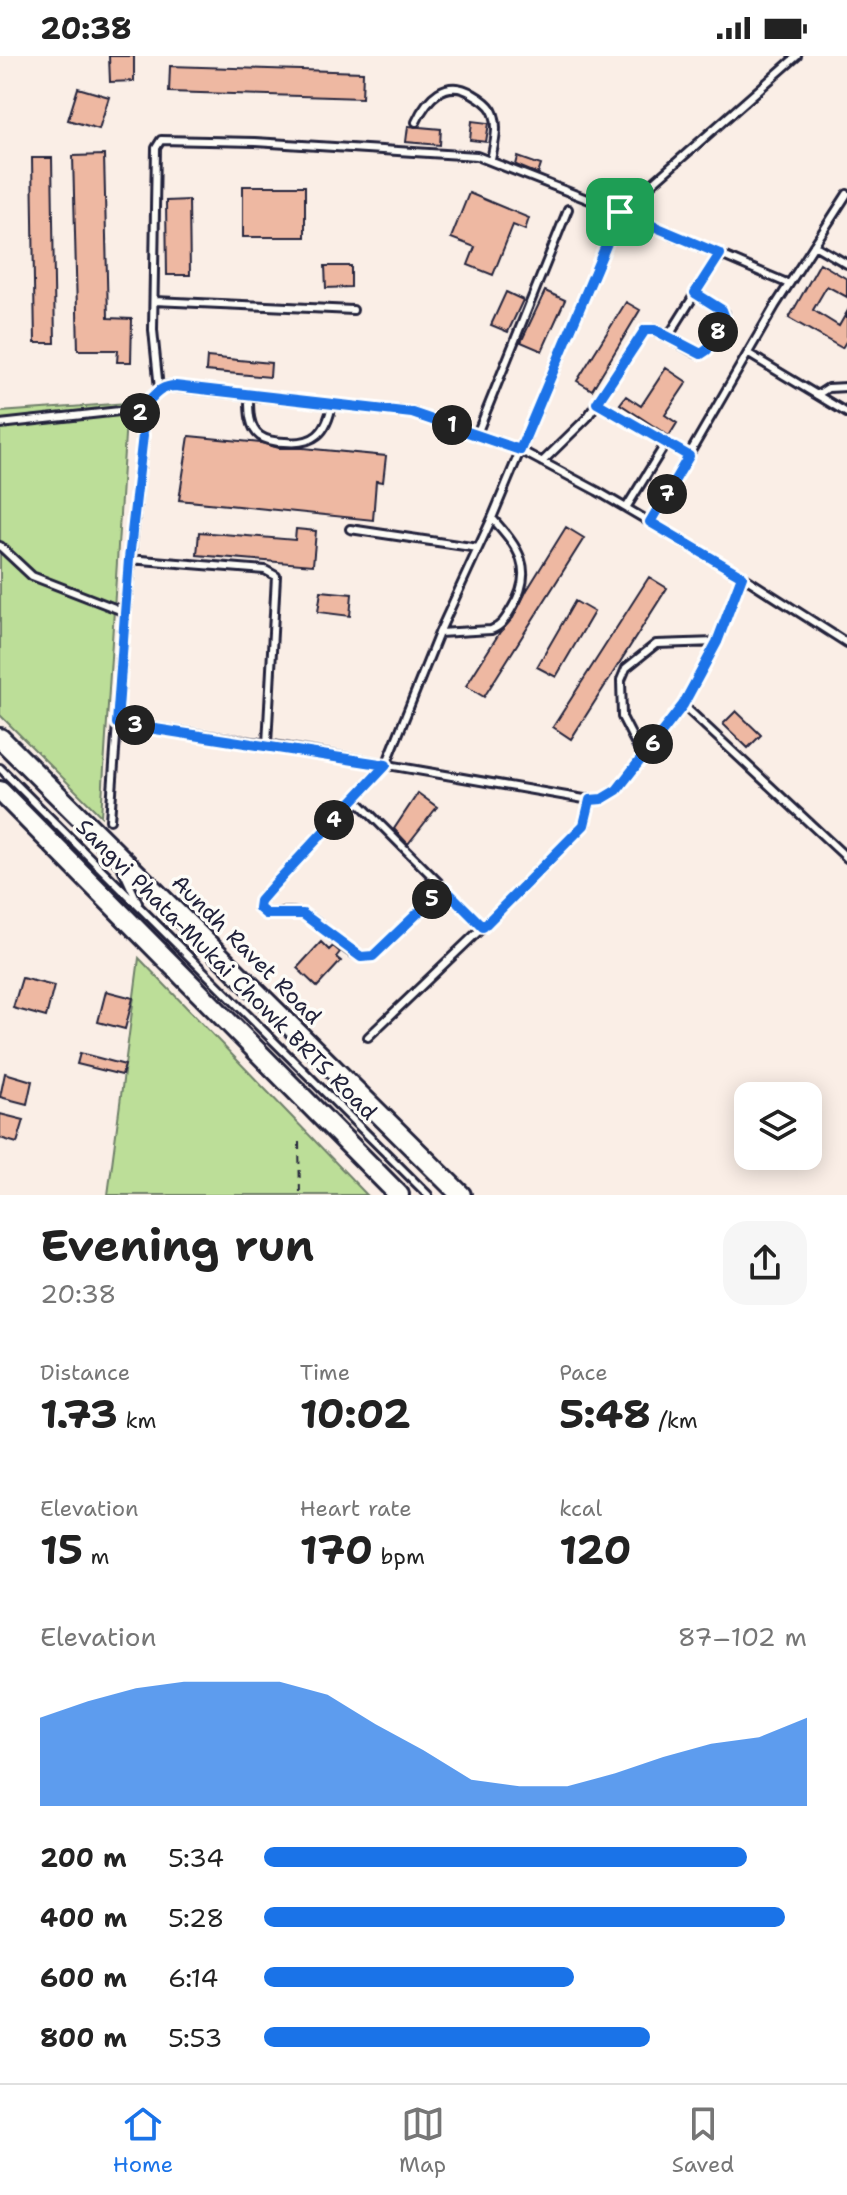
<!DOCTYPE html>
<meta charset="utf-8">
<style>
:root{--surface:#fff;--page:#f6f6f6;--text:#222;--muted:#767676;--line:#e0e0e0;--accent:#1a73e8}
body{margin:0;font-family:"Shantell Sans",sans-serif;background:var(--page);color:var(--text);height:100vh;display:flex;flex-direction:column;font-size:30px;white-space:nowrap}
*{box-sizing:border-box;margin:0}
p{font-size:26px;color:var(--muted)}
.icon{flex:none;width:44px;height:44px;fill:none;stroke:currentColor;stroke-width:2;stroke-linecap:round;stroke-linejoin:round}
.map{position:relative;height:1139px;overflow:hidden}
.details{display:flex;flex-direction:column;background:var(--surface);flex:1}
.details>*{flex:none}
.fabs{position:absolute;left:734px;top:1026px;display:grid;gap:16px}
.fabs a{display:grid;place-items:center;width:88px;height:88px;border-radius:16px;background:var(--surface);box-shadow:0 4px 20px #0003;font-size:40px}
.pin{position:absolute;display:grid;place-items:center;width:68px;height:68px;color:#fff;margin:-34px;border-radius:16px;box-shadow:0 4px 12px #0006}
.km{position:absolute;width:40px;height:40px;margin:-20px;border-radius:50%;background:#222;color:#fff;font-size:22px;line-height:40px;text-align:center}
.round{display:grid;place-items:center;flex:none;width:84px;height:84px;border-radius:24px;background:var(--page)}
.head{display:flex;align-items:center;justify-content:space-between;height:136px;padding:0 40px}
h1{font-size:44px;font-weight:700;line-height:60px}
.figures{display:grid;grid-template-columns:repeat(3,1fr);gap:12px;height:136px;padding:8px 40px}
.figures div{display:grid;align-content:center}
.figures b{font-size:40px;font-weight:700}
.figures small{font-size:22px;font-weight:400}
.figures p{font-size:22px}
.chart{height:224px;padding:16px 40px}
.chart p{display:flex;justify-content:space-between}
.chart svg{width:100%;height:144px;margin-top:8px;fill:var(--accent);opacity:.7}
ul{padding:0 40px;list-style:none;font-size:26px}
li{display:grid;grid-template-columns:128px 96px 1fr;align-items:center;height:60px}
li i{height:20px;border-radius:10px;background:var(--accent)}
.status{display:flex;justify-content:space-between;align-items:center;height:56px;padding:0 40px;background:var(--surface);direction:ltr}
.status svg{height:22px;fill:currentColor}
.menu{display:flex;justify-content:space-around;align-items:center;height:112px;border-top:2px solid var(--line);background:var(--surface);font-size:22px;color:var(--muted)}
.menu a{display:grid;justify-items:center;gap:4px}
.menu .on{color:var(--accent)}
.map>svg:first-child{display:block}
</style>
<div class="status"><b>20:38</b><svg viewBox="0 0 49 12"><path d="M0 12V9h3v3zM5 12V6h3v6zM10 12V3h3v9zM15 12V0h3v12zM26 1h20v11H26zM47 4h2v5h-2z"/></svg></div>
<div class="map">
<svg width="847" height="1139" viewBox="0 0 847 1139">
<rect width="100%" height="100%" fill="#faeee6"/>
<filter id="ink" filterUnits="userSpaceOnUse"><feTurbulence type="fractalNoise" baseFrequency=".0125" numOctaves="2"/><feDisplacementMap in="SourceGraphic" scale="16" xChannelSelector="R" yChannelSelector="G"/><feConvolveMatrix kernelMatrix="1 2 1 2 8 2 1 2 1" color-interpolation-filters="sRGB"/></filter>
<g filter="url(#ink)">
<path fill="#bcde98" stroke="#6f806a" stroke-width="2" d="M 127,347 L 101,760 L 0,659 L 0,356 Z
M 139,902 L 367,1139 L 108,1139 Z"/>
<path fill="#eeb8a2" stroke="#22223b" stroke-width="2" d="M 109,0 L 134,0 L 134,25 L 110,26 Z
M 170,10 L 363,16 L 362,42 L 169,36 Z
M 78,32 L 109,41 L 99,73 L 68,64 Z
M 472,65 L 489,67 L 486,86 L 470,84 Z
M 408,70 L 441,73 L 440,89 L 406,86 Z
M 104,99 L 108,262 L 132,263 L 131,306 L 117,306 L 118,294 L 78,294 L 73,100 Z
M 518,101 L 541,109 L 538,118 L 516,109 Z
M 32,102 L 52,102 L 55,287 L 35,287 Z
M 243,130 L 305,130 L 305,181 L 243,181 Z
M 469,137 L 529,162 L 525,174 L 513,169 L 493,219 L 468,209 L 475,191 L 451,182 Z
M 189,144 L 190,219 L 167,219 L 166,145 Z
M 820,207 L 847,223 L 847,241 L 827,230 L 813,254 L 839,270 L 847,256 L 847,284 L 842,292 L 789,262 Z
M 325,210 L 351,210 L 351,231 L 326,232 Z
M 545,235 L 565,244 L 542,295 L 521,286 Z
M 506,236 L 523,244 L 508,276 L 491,269 Z
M 626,246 L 640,254 L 592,334 L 577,325 Z
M 207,301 L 271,307 L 270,321 L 206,315 Z
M 666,312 L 687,326 L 665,359 L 677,367 L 669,380 L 620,348 L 626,340 L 641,350 Z
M 189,380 L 261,387 L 279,392 L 303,392 L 386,400 L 383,426 L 376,425 L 373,464 L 179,444 Z
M 566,471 L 584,482 L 484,641 L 466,630 L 500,576 L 513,562 L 527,534 Z
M 296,473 L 316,475 L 313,509 L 197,499 L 199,476 L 295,484 Z
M 649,521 L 667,532 L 571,683 L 553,671 Z
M 321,535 L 352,538 L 350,560 L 318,556 Z
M 575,545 L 594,556 L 556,621 L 537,611 Z
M 736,655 L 761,679 L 748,692 L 723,668 Z
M 418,737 L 437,751 L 408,788 L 394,773 Z
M 321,886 L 329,894 L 333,890 L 340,896 L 336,901 L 341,905 L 317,931 L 297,912 Z
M 22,922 L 54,930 L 46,961 L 13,952 Z
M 106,935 L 133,942 L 125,973 L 98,966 Z
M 80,997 L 125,1009 L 122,1019 L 77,1008 Z
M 5,1017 L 32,1025 L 27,1048 L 0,1041 Z
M 0,1058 L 24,1064 L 17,1087 L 0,1082 Z"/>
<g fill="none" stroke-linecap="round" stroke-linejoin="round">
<defs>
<path id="lane" d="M 416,66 C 427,42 446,21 473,38 C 480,42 488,47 492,54 C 500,69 494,88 491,104
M 814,189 L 847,208
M 789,228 L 620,156 L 797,0
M 154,245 L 353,254
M 668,281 L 720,198
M 749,298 L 847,357
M 159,333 L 153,274 L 156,92 L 161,84 L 255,86 L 477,100 L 620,156 L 492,462 L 439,577 L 386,709 L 274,829 L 260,845 L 259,852 L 266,858 C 278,857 294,854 304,859 C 327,868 346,906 373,900 L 444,832
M 249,338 C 249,352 248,371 260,380 C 267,385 278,386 285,386 C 314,389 327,377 332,348
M 817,339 L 828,332 L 847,331
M 597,347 L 689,400
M 0,368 L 138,353 C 149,346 155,335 166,330 L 412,357 L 520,394 L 597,435 L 742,520 L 847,587
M 477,378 L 568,153
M 542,406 L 587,362 L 645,274 L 655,274 L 696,297 L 701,298 C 712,291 725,271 725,257 L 695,237
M 626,452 L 666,387
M 650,466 L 775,250 L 847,138
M 350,473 L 478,492
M 0,490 L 32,520 L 125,556 L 143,379 L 138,353
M 129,503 L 265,514 L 276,520 L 267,688
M 439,577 L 491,574 C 502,570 506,562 512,552 C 536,513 518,491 492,462
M 683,649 L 847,802
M 117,667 L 267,688 L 590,744 L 602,743 L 617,734 L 683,649 L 717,586 L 742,520
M 643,702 L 622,661 L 621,624 L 626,612 L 656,588 L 717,586
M 0,712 L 428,1139
M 354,742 L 483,871
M 110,764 L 125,556
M 121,810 L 138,847
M 368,981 L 483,871 L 584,769 L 590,744"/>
<path id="primary" d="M 0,682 L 461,1139
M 0,735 L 399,1139"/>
</defs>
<use href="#lane" stroke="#22223b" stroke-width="12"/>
<use href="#primary" stroke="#22223b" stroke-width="24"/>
<path stroke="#22223b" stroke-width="2" stroke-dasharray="8 6" stroke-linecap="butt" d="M 299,1086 L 300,1139"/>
<use href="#lane" stroke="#fdfcf7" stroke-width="6"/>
<use href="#primary" stroke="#fdfcf7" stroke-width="18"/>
</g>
</g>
<g fill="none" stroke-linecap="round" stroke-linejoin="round" filter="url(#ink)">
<defs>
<path id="route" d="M 620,156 L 720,198 L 695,237 L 722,254 L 725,262 L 707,294 L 701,298 L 655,274 L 645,274 L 597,347 L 689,400 L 650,466 L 742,520 L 717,586 L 683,649 L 617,734 L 602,743 L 590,744 L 584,769 L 483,871 L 444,832 L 373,900 L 361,901 L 303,858 L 266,858 L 259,852 L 260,845 L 274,829 L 386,709 L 117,667 L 129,503 L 143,379 L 138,353 C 152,345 157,330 175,330 L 412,357 L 520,394 Z"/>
</defs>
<use href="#route" stroke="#fff" stroke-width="16"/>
<use href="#route" stroke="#1a73e8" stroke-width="10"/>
</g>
<g text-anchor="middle" stroke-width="7" stroke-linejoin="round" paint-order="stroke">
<g font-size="22" fill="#22223b" stroke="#fdfcf7">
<text transform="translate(247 893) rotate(45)" y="8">Aundh Ravet Road</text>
<text transform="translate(227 913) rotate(45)" y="8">Sangvi Phata-Mukai Chowk BRTS Road</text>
</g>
</g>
</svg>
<div class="fabs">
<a><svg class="icon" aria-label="layers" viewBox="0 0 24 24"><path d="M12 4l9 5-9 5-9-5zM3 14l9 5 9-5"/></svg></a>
</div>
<div class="pin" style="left:620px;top:156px;background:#1e9e55"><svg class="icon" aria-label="arrive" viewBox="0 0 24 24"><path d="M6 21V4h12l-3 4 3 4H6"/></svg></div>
<b class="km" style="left:452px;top:369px">1</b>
<b class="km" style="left:140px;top:357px">2</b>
<b class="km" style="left:135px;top:669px">3</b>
<b class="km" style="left:334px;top:764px">4</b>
<b class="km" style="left:432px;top:843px">5</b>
<b class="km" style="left:653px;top:688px">6</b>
<b class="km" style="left:667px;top:438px">7</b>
<b class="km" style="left:718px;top:276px">8</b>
</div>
<section class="details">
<div class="head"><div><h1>Evening run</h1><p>20:38</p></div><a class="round"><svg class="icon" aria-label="share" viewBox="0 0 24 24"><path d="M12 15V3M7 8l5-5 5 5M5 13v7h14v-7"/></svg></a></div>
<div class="figures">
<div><p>Distance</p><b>1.73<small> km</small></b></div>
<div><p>Time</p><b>10:02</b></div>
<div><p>Pace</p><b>5:48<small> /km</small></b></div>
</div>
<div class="figures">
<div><p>Elevation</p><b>15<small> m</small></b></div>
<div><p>Heart rate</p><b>170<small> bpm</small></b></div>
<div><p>kcal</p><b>120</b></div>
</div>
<div class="chart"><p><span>Elevation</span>87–102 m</p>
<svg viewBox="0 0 160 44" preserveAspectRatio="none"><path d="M0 44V17L10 12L20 8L30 6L40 6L50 6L60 10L70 19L80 27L90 36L100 38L110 38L120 34L130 29L140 25L150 23L160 17V44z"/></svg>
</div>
<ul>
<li><b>200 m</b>5:34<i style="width:89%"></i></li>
<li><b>400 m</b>5:28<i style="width:96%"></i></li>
<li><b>600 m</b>6:14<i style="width:57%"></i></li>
<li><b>800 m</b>5:53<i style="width:71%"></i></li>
</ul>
</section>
<nav class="menu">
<a class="on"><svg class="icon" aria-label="home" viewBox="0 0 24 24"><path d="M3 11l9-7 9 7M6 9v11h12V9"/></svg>Home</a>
<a><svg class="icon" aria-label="map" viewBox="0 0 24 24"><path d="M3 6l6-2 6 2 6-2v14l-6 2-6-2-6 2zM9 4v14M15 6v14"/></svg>Map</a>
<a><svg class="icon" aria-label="saved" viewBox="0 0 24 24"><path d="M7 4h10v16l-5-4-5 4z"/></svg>Saved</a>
</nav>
